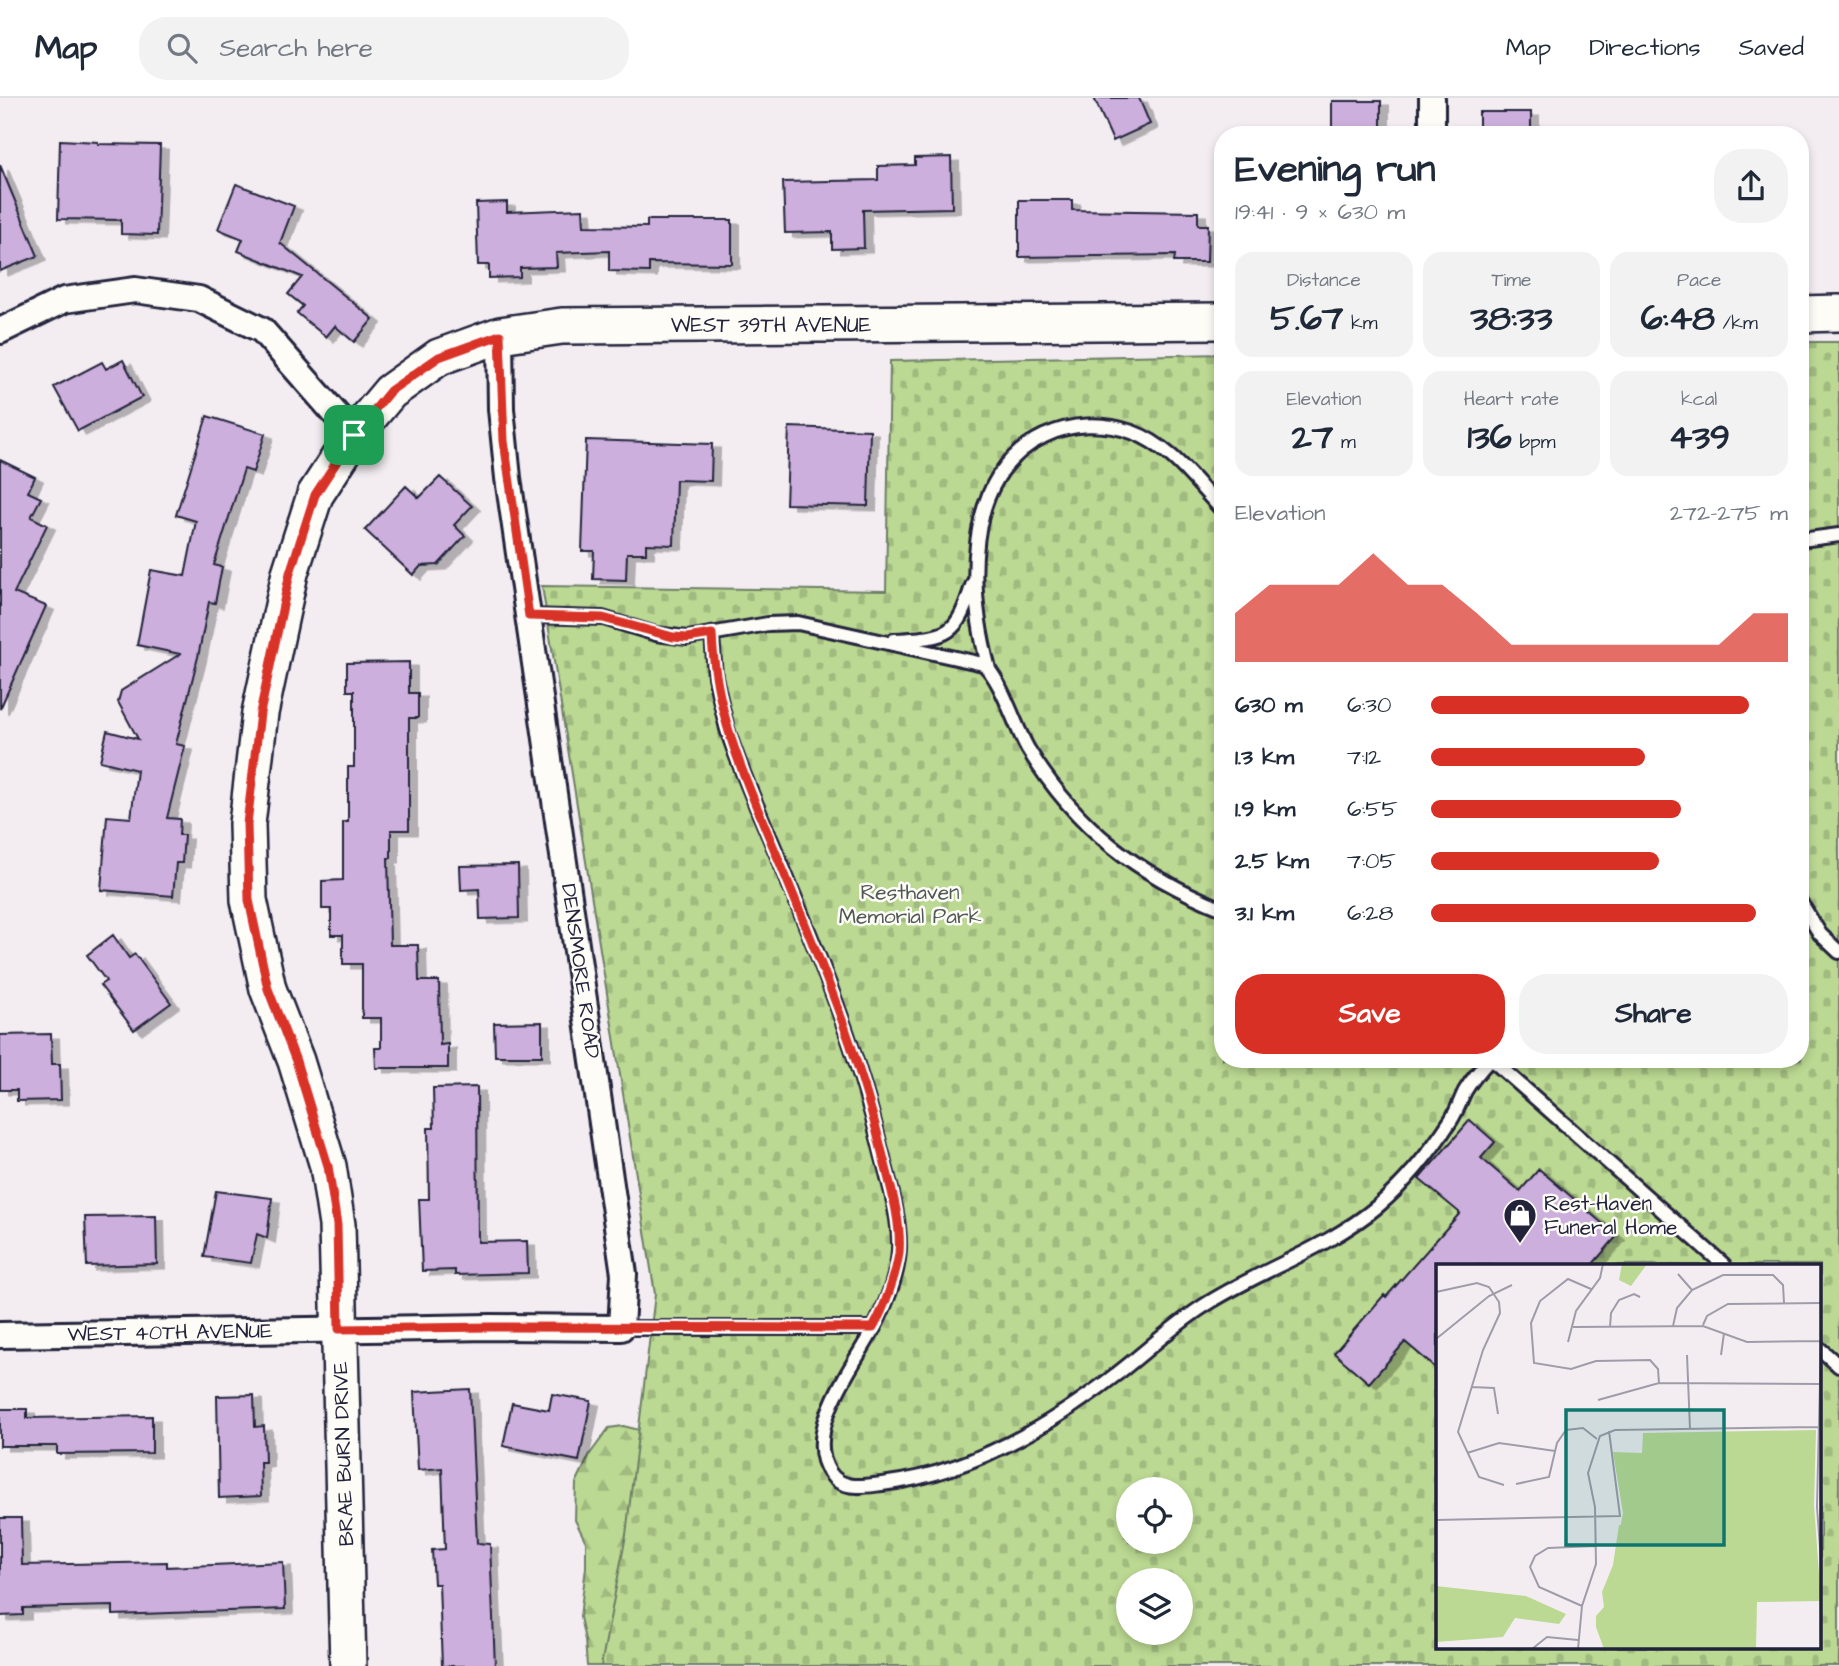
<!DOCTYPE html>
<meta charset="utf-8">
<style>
:root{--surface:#fff;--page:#f2f2f3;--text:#1f2937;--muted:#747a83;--line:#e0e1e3;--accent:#d93025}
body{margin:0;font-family:"Architects Daughter",sans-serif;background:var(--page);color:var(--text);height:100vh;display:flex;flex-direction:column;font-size:26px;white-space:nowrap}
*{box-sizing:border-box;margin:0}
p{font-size:23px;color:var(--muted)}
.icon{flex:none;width:38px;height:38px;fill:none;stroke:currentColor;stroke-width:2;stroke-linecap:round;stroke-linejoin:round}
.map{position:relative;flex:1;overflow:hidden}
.side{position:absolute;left:1214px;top:28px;width:595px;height:942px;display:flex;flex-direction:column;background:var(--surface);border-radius:28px;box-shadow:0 4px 10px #0003}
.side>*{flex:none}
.controls{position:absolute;left:1116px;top:1379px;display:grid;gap:14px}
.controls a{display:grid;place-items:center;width:77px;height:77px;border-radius:50%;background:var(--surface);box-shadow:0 4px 10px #0003;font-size:35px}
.pin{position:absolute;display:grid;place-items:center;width:60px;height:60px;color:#fff;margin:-30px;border-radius:14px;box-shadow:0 4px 10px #0006}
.round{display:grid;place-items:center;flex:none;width:74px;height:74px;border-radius:28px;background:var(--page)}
.overview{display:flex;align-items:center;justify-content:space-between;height:119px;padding:0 21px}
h1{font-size:38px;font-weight:700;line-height:52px}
.metrics{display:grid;grid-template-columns:repeat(3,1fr);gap:10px;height:119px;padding:7px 21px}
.metrics div{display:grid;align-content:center;border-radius:18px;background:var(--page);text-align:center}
.metrics b{font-size:35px;font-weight:700}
.metrics small{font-size:19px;font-weight:400}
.metrics p{font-size:19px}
.chart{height:196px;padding:14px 21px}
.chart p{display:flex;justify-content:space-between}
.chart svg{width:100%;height:126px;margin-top:7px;fill:var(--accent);opacity:.7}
.primary-button{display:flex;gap:14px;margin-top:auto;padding:14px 21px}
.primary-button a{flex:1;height:80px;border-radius:28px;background:var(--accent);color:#fff;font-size:28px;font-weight:700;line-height:80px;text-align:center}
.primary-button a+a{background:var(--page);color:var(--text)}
ul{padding:0 21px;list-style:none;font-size:23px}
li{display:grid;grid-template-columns:112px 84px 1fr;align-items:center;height:52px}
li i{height:18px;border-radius:9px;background:var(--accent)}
header{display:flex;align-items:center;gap:42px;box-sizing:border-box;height:98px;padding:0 35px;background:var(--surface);border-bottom:2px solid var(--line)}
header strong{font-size:33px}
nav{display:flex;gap:38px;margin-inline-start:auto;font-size:24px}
.search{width:490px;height:63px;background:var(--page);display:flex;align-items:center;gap:18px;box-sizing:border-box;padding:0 24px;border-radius:28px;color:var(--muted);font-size:26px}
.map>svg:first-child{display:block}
</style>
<header>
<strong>Map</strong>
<div class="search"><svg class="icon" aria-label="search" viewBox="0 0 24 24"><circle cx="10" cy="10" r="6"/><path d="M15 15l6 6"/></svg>Search here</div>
<nav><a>Map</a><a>Directions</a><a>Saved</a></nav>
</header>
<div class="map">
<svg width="1839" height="1568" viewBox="0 0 1839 1568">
<defs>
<pattern id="forest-firs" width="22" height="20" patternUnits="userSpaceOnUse" patternTransform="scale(1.75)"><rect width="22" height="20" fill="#bbd992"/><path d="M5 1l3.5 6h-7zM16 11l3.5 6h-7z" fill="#a0ba7f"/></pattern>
<pattern id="cemetery-stones" width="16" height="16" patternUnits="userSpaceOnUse" patternTransform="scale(1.75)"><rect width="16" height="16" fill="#bbd992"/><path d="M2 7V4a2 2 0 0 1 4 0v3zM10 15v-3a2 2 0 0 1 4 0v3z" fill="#a0ba7f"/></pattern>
<filter id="shadow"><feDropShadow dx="8" dy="4.5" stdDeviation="0" flood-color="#0004"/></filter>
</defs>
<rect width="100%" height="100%" fill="#f3edf2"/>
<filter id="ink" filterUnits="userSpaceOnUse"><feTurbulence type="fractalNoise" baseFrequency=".0143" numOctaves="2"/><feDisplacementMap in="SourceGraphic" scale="14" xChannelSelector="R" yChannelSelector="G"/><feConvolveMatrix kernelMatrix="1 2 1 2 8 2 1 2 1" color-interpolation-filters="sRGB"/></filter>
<g filter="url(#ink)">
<path fill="url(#forest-firs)" stroke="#6e7e66" stroke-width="2" d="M 623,1328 L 660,1337 L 653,1568 L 587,1568 L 585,1542 L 580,1519 L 586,1469 L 586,1444 L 575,1422 L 576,1385 L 590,1356 L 609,1330 Z"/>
<path fill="url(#cemetery-stones)" stroke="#6e7e66" stroke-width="2" fill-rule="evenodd" d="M 1801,244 L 1839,244 L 1839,1568 L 601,1568 L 626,1437 L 655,1196 L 542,488 L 886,493 L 890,263 L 1223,256 L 1223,961 L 1801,961 ZM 1438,1167 L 1820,1167 L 1820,1549 L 1438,1549 ZM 1129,1391 L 1181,1391 L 1181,1444 L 1129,1444 ZM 1129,1482 L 1181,1482 L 1181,1535 L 1129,1535 Z"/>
<path fill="#ccafdc" stroke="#22223b" stroke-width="2" filter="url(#shadow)" d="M 1094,0 L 1139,0 L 1150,26 L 1113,43 Z
M 1332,3 L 1381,3 L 1381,37 L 1332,37 Z
M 1479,14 L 1531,14 L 1531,37 L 1479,37 Z
M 60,42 L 98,44 L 98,46 L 160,47 L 157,137 L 121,136 L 121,122 L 58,121 Z
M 951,59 L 952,110 L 863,112 L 864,150 L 832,151 L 832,134 L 785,135 L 783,84 L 878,82 L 878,68 L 915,67 L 915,60 Z
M 0,67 L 38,158 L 0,173 Z
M 236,86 L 294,108 L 280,145 L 373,221 L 354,244 L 335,228 L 326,239 L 297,215 L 303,208 L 288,196 L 302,179 L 238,153 L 243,141 L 218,131 Z
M 1019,102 L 1072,102 L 1072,112 L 1198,114 L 1198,127 L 1208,127 L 1207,164 L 1174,164 L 1175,157 L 1019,159 Z
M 507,104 L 507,114 L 583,111 L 584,128 L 647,129 L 647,122 L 732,122 L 732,166 L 649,165 L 649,174 L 609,173 L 609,153 L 556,155 L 557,169 L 520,170 L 520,179 L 489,180 L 489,167 L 478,167 L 476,105 Z
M 123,262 L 142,299 L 78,333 L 54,289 L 102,264 L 106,271 Z
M 207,318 L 265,336 L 253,374 L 244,371 L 214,467 L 222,469 L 215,505 L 209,504 L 198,559 L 176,646 L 185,648 L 167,720 L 180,721 L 179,737 L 184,737 L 182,765 L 176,765 L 173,798 L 101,792 L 107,718 L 131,720 L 137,672 L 100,663 L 107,633 L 138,641 L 118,604 L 121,593 L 180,556 L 137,547 L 151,472 L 185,478 L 196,423 L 176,417 Z
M 789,329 L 870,332 L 868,408 L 786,406 Z
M 586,342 L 712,346 L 711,383 L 676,382 L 674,447 L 646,446 L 646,455 L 627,455 L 626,482 L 593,481 L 594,453 L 582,453 Z
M 0,362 L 35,379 L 28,394 L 41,400 L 31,419 L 47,427 L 14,495 L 46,508 L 0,611 Z
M 440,379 L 472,408 L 454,427 L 465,438 L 438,467 L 421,468 L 413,477 L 365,432 L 406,388 L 419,400 Z
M 409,564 L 409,595 L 418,595 L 418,620 L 409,620 L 409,732 L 391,732 L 391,760 L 388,760 L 390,847 L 418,847 L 419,883 L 439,883 L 440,947 L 448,946 L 448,970 L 376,970 L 375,950 L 381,950 L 381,920 L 362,920 L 362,866 L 343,866 L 343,837 L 331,837 L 331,811 L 322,811 L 322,783 L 343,782 L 343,724 L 348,724 L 348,669 L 354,669 L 354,593 L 347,593 L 347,565 Z
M 518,767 L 519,820 L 480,821 L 479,791 L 461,792 L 460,768 Z
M 113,837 L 129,860 L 135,856 L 171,905 L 134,932 L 100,887 L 106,883 L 87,857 Z
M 542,924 L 542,958 L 495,958 L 494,925 Z
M 51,936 L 52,966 L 60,966 L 61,1002 L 17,1003 L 17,992 L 0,992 L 0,937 Z
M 477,989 L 478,1144 L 527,1143 L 528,1175 L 455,1177 L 455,1172 L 422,1173 L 419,1101 L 429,1101 L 428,1030 L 434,1030 L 433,990 Z
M 1470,1022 L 1495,1044 L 1481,1060 L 1520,1093 L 1539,1071 L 1617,1138 L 1592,1167 L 1438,1167 L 1438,1272 L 1405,1244 L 1369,1285 L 1334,1255 L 1384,1197 L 1386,1199 L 1460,1115 L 1419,1081 Z
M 216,1093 L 272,1100 L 267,1140 L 257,1136 L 251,1165 L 204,1159 Z
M 156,1118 L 157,1166 L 87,1168 L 85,1119 Z
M 470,1291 L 477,1445 L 490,1446 L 495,1568 L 442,1568 L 439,1486 L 434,1486 L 432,1452 L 445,1451 L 442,1370 L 418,1372 L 414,1294 Z
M 552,1296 L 591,1303 L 579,1363 L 503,1348 L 512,1305 L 549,1312 Z
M 254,1297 L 255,1329 L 264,1328 L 265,1364 L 260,1364 L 261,1398 L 219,1400 L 217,1298 Z
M 0,1311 L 27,1311 L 27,1320 L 152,1318 L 152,1355 L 57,1356 L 57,1348 L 0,1348 Z
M 0,1420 L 21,1420 L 22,1467 L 167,1464 L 167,1469 L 283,1464 L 285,1511 L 113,1517 L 113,1508 L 23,1510 L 23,1517 L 0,1518 Z"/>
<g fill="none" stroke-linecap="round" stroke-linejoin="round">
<defs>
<path id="lane" d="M 1801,442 L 1839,437
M 529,518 L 603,520 L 656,536 L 687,540 L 768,526 L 798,525 L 983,566 C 1001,580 1015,629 1028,651 C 1076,730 1138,777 1223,811
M 712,536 L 715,579 L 727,631 C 741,674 760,716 778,759 C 817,853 856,948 880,1048 C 888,1081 900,1117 899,1151 C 898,1176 886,1206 875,1228 C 856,1265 801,1333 830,1375 C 842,1393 864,1388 882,1386 C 967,1376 1047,1330 1114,1278 C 1146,1254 1175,1225 1210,1204 C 1265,1170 1328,1150 1378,1108 C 1406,1084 1431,1053 1451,1022 C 1457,1013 1460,1003 1465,993 C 1472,981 1481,971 1490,961
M 894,542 C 950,539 956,539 973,485
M 989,571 C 969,496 960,378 1044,338 C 1071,325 1103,324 1132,334 C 1171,348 1195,384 1223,413
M 1801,805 L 1820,836 L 1839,854
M 1491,961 L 1724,1167
M 621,1230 L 873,1230
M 1820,1251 L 1839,1268"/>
<path id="street" d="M 1432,0 L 1432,37
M 0,233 L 64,202 L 135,192 L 199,201 L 262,232 L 354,337
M 0,1237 L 491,1229 L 621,1230 L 624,1176 L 508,380 L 501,311 L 500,237"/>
<path id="secondary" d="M 1801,216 L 1839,215
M 348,1568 L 337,1127 L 328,1068 L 296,963 L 268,891 L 249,802 L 247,726 L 260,615 L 290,475 L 315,397 L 354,337 L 390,294 L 439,259 L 500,237 L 562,228 L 1223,223"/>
</defs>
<use href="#lane" stroke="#22223b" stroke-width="18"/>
<use href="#street" stroke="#22223b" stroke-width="30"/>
<use href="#secondary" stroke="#22223b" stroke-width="40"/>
<use href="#lane" stroke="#fdfcf7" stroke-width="12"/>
<use href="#street" stroke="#fdfcf7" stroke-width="24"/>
<use href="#secondary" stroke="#fdfcf7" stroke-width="35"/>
</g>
</g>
<g fill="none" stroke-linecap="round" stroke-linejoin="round" filter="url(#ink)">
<defs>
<path id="route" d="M 500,237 L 504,343 L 529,518 L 603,520 L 673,539 L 687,540 L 712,536 C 715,622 751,694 783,772 C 820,862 857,952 880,1046 C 888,1081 902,1120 899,1155 C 896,1177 884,1211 873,1230 L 491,1229 L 339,1231 L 337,1127 L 328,1068 L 296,963 L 268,891 L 249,802 L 247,726 L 260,615 L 290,475 L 315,397 L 354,337 L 390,293 L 439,259 Z"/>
</defs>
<use href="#route" stroke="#fff" stroke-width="14"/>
<use href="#route" stroke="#d93025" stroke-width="9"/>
</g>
<defs>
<symbol id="shop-pin" viewBox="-11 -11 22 30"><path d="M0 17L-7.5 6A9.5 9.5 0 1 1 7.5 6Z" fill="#22223b" stroke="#fdfcf7"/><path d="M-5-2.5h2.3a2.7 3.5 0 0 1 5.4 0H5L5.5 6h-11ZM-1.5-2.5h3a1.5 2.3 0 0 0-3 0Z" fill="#fff"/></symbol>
</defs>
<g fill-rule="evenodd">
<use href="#shop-pin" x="1501" y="1098" width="38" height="52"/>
</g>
<g text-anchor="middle" stroke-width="5" stroke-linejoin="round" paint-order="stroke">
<g font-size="21" fill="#22223b" stroke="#fdfcf7">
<text x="771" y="234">WEST 39TH AVENUE</text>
<text transform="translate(581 873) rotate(82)" y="7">DENSMORE ROAD</text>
<text transform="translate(170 1234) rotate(-1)" y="7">WEST 40TH AVENUE</text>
<text transform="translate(343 1356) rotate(-92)" y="7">BRAE BURN DRIVE</text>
</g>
<g font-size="21" fill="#505955" stroke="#fdfcf7">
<text x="910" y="801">Resthaven<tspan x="910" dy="24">Memorial Park</tspan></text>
</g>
<g font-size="21" fill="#22223b" stroke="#fdfcf7" text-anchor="start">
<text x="1544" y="1112">Rest-Haven<tspan x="1544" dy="24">Funeral Home</tspan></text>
</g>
</g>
<g transform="translate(1436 1166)">
<rect width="385" height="385" fill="#f3edf2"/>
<path d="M 186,0 L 211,0 L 195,22 L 183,16 ZM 183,261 L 187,261 L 215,385 L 168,385 L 160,363 L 160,352 L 168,343 L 166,328 L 177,301 ZM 0,322 L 90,332 L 130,350 L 123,360 L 79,354 L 67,373 L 0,378 Z" fill="#bbd992"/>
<path d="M 380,166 L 378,241 L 385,337 L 321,338 L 320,385 L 190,385 L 166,363 L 187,249 L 177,188 L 206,189 L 207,169 Z" fill="#bbd992"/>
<path fill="none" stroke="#9f9ca9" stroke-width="2" d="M 242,10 L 256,26M 155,25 L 132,15 L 104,37 L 95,59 L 98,99 L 135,105 L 160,97 L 214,96 L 222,105 L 223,119M 0,28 L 41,19 L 53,23 L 63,38 L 64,49 L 47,86 L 22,168 L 43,213 L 68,221M 267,61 L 271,52 L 292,40 L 385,39M 237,62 L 241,44 L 256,26 L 287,11 L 337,11 L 347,21 L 348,39M 137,63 L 267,62 L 311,78 L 385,77M 174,63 L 175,49 L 183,36 L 198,30 L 204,33M 385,74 L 381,243 L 385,298M 0,75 L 53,32 L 76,21M 132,78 L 140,47 L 164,14 L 167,0M 251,91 L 254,165M 285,91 L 288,69M 36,123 L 58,124 L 62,150M 162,136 L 223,119 L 384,120M 31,189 L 63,179 L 119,187M 80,220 L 113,213 L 121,179 L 130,166 L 147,164 L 161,175M 0,256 L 184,252 L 173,167M 146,342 L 103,323 L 94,303 L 99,292 L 112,284 L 160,282M 96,385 L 111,373 L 142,376M 142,385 L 146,342 L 160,300 L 159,243 L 152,209 L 164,172 L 179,166 L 383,163"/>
<path fill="#0f766e" fill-opacity="0.15" stroke="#0f766e" stroke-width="3.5" d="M 130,146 L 288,146 L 288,281 L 130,281 Z"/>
<rect width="385" height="385" fill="none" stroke="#22223b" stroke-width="3.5"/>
</g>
</svg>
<div class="controls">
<a><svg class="icon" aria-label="locate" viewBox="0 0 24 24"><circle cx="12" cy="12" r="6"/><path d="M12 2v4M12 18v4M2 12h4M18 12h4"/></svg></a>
<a><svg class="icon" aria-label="layers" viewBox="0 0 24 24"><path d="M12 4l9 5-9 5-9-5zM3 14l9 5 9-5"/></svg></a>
</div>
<div class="pin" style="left:354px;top:337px;background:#1e9e55"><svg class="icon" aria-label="arrive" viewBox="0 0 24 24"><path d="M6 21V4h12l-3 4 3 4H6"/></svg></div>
<section class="side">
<div class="overview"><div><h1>Evening run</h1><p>19:41 · 9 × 630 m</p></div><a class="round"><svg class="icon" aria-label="share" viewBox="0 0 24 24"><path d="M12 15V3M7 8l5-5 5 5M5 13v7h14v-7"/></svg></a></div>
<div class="metrics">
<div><p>Distance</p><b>5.67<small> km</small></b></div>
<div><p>Time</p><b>38:33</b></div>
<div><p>Pace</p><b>6:48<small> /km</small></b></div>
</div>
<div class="metrics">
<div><p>Elevation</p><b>27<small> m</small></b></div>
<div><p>Heart rate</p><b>136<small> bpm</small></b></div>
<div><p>kcal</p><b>439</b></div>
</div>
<div class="chart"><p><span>Elevation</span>272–275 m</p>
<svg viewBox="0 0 160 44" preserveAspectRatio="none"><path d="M0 44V27L10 17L20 17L30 17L40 6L50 17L60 17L70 27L80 38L90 38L100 38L110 38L120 38L130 38L140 38L150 27L160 27V44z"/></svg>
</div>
<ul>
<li><b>630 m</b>6:30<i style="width:89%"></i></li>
<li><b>1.3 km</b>7:12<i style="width:60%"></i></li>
<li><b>1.9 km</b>6:55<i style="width:70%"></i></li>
<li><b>2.5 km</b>7:05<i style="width:64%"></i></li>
<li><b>3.1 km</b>6:28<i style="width:91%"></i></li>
</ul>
<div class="primary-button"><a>Save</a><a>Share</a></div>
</section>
</div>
